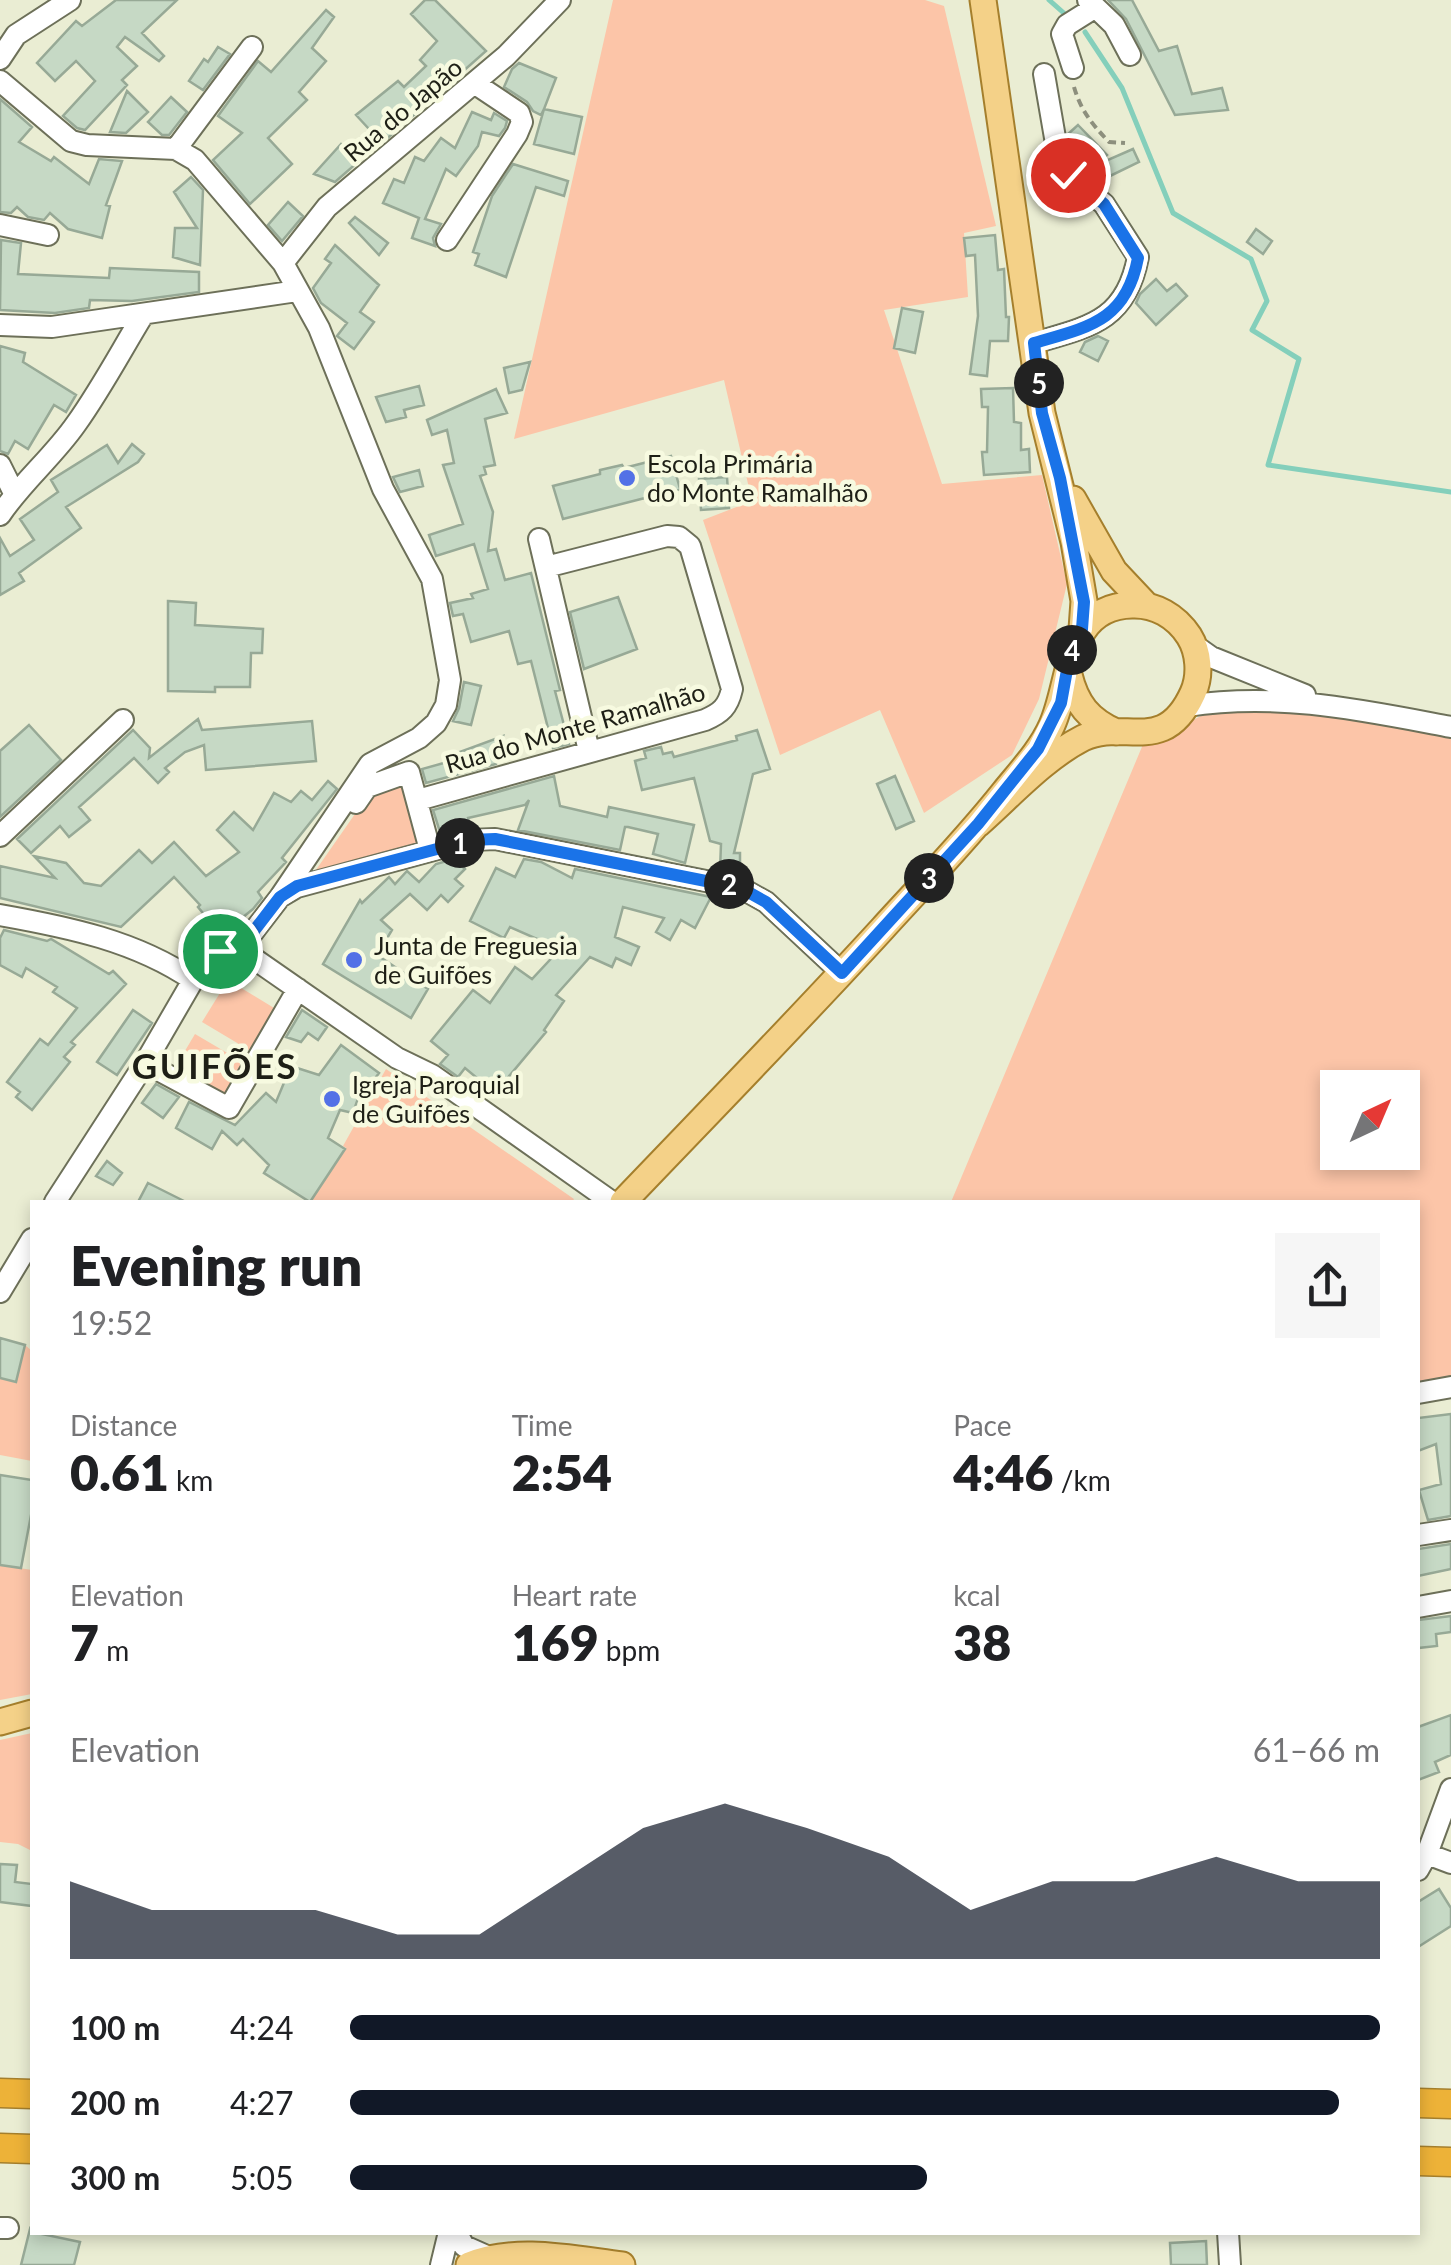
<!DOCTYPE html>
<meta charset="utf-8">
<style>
:root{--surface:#fff;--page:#f6f6f6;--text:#202124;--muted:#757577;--accent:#111827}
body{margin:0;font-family:Lato,sans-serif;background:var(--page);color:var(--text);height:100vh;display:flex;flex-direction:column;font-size:38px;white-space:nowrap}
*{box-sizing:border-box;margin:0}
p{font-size:32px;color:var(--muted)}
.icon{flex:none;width:55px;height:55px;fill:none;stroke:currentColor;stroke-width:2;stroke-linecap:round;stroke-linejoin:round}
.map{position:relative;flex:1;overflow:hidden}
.drawer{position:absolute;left:30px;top:1200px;width:1390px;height:1035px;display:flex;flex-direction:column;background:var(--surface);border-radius:0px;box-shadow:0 5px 15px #0003}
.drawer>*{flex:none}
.needle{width:65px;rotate:44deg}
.buttons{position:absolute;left:1320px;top:1070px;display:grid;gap:20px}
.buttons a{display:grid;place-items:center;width:100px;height:100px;border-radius:0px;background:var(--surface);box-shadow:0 5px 15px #0003;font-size:50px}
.pin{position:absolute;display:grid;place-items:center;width:85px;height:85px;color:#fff;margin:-42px;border:5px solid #fff;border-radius:50%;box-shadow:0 2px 10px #0007}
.km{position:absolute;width:50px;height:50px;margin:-25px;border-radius:50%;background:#222;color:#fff;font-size:28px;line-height:50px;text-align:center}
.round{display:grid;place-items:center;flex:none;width:105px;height:105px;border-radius:0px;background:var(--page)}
.overview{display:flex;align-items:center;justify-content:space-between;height:170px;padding:0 40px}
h1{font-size:55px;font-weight:800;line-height:75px}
.stats{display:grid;grid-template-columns:repeat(3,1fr);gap:15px;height:170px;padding:10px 40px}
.stats div{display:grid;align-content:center}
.stats b{font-size:50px;font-weight:800}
.stats small{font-size:28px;font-weight:400}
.stats p{font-size:28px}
.chart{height:280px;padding:20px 40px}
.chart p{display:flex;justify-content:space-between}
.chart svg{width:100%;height:180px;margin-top:10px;fill:var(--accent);opacity:.7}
ul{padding:0 40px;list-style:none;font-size:32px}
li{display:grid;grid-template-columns:160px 120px 1fr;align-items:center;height:75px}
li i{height:25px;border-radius:12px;background:var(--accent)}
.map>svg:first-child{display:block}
</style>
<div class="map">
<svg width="1451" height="2265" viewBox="0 0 1451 2265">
<rect width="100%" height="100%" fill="#eaedd3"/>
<path fill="#fcc5a8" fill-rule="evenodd" d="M 613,0 L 925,0 L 944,6 L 996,226 L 964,233 L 968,297 L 884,310 L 942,484 L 1042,475 L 1067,584 L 1039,699 L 1012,755 L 924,813 L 880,710 L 780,755 L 703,520 L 752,501 L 724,380 L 514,439 Z
M 1217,707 L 1275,707 L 1451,737 L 1451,1378 L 1418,1385 L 1418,1202 L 951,1202 L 1144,742 L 1157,740 ZM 1338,1088 L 1402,1088 L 1402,1152 L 1338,1152 Z
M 404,781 L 422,848 L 311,877 L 371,791 Z
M 228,980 L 279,1011 L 254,1053 L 202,1022 Z
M 195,1034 L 246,1064 L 225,1100 L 173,1071 Z
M 386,1069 L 574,1199 L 572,1202 L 310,1202 L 346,1148 L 343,1146 Z
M 25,1345 L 32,1351 L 32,1461 L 0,1455 L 0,1378 L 16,1381 Z
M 0,1565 L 32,1570 L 32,1694 L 0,1700 Z
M 32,1733 L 32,1851 L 18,1844 L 0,1842 L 0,1740 Z"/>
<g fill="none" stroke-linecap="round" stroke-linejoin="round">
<path stroke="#84cfbb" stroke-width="5" d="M 1049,0 L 1066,15
M 1085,32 L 1122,88 L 1173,213 L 1251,259 L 1267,301 L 1252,330 L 1299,359 L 1268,465 L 1451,492"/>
</g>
<path fill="#c6d9c5" stroke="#97a996" stroke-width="2.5" d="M 116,0 L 177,0 L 142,33 L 164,56 L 159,61 L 125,37 L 117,47 L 137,66 L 122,80 L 127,85 L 85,130 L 77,128 L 63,116 L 95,81 L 76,61 L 55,81 L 37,63 L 76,21 L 82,26 Z
M 425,0 L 435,0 L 486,51 L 382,143 L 356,115 L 398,81 L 404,87 L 426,66 L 420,60 L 437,41 L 411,14 Z
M 1108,0 L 1132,0 L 1159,51 L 1177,46 L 1192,94 L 1222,88 L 1228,110 L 1175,115 L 1126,19 Z
M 326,10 L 334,17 L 312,48 L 326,61 L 299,92 L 307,100 L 268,138 L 292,164 L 250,204 L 213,160 L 242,133 L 218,116 L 258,61 L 271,72 Z
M 218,47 L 230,54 L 203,90 L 189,81 L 204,59 L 208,62 Z
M 519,63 L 556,78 L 544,109 L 582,117 L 574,154 L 534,144 L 544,109 L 541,115 L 533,111 L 527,102 L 504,87 L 512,69 Z
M 127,91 L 148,112 L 126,133 L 110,132 Z
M 171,97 L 187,112 L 169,135 L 162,135 L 148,122 Z
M 0,99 L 32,127 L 19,142 L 51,161 L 54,157 L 89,184 L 99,159 L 122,161 L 106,205 L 110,206 L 102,238 L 68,229 L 50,213 L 44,220 L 28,217 L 17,207 L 11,213 L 0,212 Z
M 472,112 L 491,120 L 494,113 L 507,121 L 505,128 L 499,136 L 482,132 L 478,146 L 456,176 L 446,169 L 425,219 L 441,224 L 433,238 L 435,246 L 412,238 L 419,218 L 383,203 L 394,179 L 404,183 L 415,157 L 424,161 L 441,138 L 455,148 Z
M 1078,125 L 1107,155 L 1088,173 L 1072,156 L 1068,134 Z
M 341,144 L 358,162 L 335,182 L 314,174 Z
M 1133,149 L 1139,162 L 1110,176 L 1103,162 Z
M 513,164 L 568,181 L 564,196 L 536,187 L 506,277 L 475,265 L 479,254 L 473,252 L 492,196 Z
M 191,177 L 203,190 L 200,265 L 173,257 L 175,228 L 197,228 L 174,192 Z
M 288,202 L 303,216 L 282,241 L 268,225 Z
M 355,217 L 388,243 L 379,255 L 349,223 Z
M 1256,229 L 1272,241 L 1263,254 L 1247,242 Z
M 995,235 L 998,270 L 1004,269 L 1006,317 L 1009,317 L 1008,341 L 990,341 L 987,376 L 970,374 L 978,316 L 975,255 L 966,256 L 964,238 Z
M 1,240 L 21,243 L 18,274 L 109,278 L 110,268 L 199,272 L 199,292 L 132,301 L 90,300 L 89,308 L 55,313 L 0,310 Z
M 335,245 L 379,285 L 360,312 L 374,322 L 354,349 L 337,336 L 347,323 L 321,303 L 313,288 L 331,263 L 325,259 Z
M 1156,279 L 1167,291 L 1176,284 L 1187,296 L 1156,325 L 1136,303 L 1140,294 Z
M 902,308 L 923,312 L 915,353 L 894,348 Z
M 1098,336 L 1108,341 L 1098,361 L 1080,352 L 1085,342 Z
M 0,346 L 25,353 L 23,362 L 76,395 L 66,412 L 54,405 L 28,449 L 15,441 L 8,454 L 0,451 Z
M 530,362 L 522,390 L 509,393 L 504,368 Z
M 419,386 L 424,405 L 404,410 L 406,417 L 386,422 L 376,397 Z
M 1013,388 L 1014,422 L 1021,423 L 1021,450 L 1029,449 L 1030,472 L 984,475 L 982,452 L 987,452 L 988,407 L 982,407 L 981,389 Z
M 496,389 L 507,413 L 485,419 L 495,465 L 484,467 L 486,474 L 480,476 L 493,512 L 488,551 L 496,549 L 505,580 L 531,573 L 560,690 L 555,691 L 569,744 L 553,748 L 531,661 L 518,664 L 509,631 L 471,642 L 463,614 L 453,616 L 450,603 L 473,598 L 471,594 L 488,589 L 474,544 L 436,556 L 429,535 L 463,524 L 443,465 L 454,463 L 447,430 L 432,435 L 427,420 Z
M 132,444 L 144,454 L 138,462 L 66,507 L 81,528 L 19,573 L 24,581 L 0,595 L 0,538 L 10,556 L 34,540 L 20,519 L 58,492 L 51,480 L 107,445 L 118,463 Z
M 671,456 L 680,489 L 563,519 L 553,486 L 600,474 L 600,470 L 622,465 L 624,468 Z
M 419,470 L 423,486 L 400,492 L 393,477 Z
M 727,477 L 729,508 L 701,510 L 699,479 Z
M 618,597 L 637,649 L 584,669 L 570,612 Z
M 168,601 L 196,603 L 195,625 L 263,629 L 262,653 L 251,653 L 250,687 L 215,687 L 215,692 L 168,691 Z
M 464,682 L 481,686 L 471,725 L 453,721 L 459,708 Z
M 198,719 L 202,730 L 312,721 L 316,761 L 206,770 L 204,745 L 185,752 L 165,768 L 169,772 L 158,783 L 134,758 L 79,807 L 90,820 L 69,837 L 60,826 L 31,853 L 17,839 L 133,730 L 150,748 L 149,758 Z
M 29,725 L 61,760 L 0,817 L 0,751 Z
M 757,730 L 770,769 L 753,774 L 734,853 L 740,853 L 740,872 L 720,870 L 721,844 L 710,841 L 694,778 L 642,790 L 635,761 L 646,758 L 644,751 L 661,747 L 663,754 L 672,752 L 674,757 L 737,740 L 736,736 Z
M 503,736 L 500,745 L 503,746 L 496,764 L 426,783 L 422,769 L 451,761 L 449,756 Z
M 554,776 L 560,806 L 607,817 L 609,807 L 694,825 L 685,863 L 653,854 L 658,834 L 628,827 L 625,827 L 620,850 L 518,830 L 529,800 L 525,805 L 468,818 L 469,823 L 439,829 L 433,810 Z
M 895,776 L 914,821 L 896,829 L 877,784 Z
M 328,781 L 337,789 L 282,858 L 286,862 L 258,892 L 262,898 L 253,909 L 221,935 L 198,907 L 200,905 L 174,877 L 121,927 L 0,898 L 0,866 L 55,878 L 34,856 L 66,863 L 84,883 L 101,886 L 139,850 L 152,863 L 174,842 L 206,876 L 239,852 L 217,830 L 234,812 L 253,830 L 274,793 L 291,802 L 301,791 L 312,800 Z
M 454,859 L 465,869 L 455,879 L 463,886 L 448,902 L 441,895 L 427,910 L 410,894 L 381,920 L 392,930 L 377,955 L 428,989 L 411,1018 L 323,964 L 360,900 L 362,903 L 389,877 L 395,884 L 407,871 L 419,882 L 436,864 Z
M 524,859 L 541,862 L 572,878 L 575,869 L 711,897 L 695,928 L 681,920 L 670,940 L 656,932 L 664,918 L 623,907 L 615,937 L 639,947 L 631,965 L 616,958 L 612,967 L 590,957 L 556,995 L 564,1001 L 544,1030 L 546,1032 L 495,1093 L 465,1068 L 458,1077 L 440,1064 L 448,1055 L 431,1041 L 473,990 L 490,1003 L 515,967 L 532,979 L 560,949 L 510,927 L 504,938 L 470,921 L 496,868 L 515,877 Z
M 4,930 L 47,941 L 51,939 L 109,974 L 113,971 L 126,984 L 71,1042 L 75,1045 L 64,1057 L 70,1062 L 32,1110 L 16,1097 L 20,1092 L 7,1082 L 40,1039 L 48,1045 L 77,1008 L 53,992 L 57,987 L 26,968 L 22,977 L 0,965 L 0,938 Z
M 133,1010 L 152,1023 L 117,1075 L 97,1062 Z
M 302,1010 L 327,1027 L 318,1040 L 308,1033 L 301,1042 L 286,1037 Z
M 341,1045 L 379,1073 L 370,1085 L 364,1081 L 353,1113 L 340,1110 L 328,1138 L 345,1149 L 310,1202 L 264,1173 L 269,1165 L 243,1139 L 237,1145 L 222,1131 L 212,1149 L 176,1128 L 189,1102 L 235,1125 L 266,1093 L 276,1102 L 291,1066 L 319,1075 Z
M 156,1084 L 179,1097 L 163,1118 L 142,1103 Z
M 107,1161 L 122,1173 L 113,1185 L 96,1176 Z
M 148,1183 L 186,1202 L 138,1202 Z
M 0,1338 L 25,1345 L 16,1382 L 0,1378 Z
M 1451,1414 L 1451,1516 L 1428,1520 L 1419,1490 L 1441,1484 L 1436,1444 L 1418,1451 L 1418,1418 Z
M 0,1475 L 32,1480 L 32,1510 L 21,1568 L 0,1565 Z
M 1451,1544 L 1451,1569 L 1418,1576 L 1418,1549 Z
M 1451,1616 L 1451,1632 L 1436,1634 L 1437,1646 L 1418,1648 L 1418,1620 Z
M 1451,1715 L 1451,1755 L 1435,1762 L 1439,1772 L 1418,1780 L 1418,1727 Z
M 0,1864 L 17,1865 L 15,1882 L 32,1884 L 32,1906 L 0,1902 Z
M 1439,1889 L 1451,1908 L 1451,1926 L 1418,1947 L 1418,1902 Z
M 30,2229 L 32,2232 L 80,2242 L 74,2265 L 21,2265 Z
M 1206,2241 L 1207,2265 L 1171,2265 L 1170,2243 Z"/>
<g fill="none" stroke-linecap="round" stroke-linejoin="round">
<defs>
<path id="minor" d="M 1088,0 L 1114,25 L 1130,55
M 0,59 L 16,35 L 70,0
M 1073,68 L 1062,34 L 1067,25 L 1094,8
M 0,81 L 71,141 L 87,145 L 176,149 L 195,160 L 283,263 L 319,328 L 383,489 L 432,579 L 450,680 L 446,705 L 436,723 L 419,738 L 370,764 L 280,897
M 176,149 L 252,47
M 0,225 L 48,235
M 447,240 L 517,134 L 522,122 L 519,113 L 474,83
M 283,263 L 327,207 L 506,56 L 560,0
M 0,325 L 52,327 L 297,291
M 1034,343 C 1089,327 1126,321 1138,257 L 1104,204 L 1068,175 L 1059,161 L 1044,74
M 0,465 L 14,493
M 0,515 C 22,482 53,457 76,424 C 101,389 121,351 143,315
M 539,539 L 589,751
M 1194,645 L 1211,657 L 1305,695
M 1187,706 C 1279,692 1361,710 1451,727
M 418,800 L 705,720 C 721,713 728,707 732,689 L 690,546 L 679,537 L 667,536 L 546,567
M 356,803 L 367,787 L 409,772 L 430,850
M 0,836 L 123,720
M 0,915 C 68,927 136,941 193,980
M 240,949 L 280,897 L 297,887 L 471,840 L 495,839 L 741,888 L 766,902 L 842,973
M 145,1063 L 229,1108 L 298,989
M 55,1202 L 145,1063 L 203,963 L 220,951 L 240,949 L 397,1058 L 432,1075 L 612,1202
M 0,1292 L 32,1239
M 1418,1393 L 1451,1387
M 1418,1535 L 1451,1530
M 1418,1607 L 1451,1601
M 1427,1854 L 1451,1863
M 1418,1870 L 1427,1854 L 1451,1789
M 0,2228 L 8,2228
M 456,2232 L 464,2246 L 491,2258
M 1228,2232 L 1230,2265
M 441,2265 L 449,2232"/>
<path id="major" d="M 983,0 L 1042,413 L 1074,542 L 1084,601 L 1082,629
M 1073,499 L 1114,571 L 1146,605
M 1069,675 C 1076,704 1089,720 1116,732
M 623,1202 C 710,1111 798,1021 883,928 C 924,883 966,840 1004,792 C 1021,771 1041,750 1052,725 C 1072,681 1065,606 1132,605 C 1155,604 1176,616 1189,636 C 1199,652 1201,675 1193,693 C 1164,757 1124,718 1083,738 C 1044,758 1011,795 978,824
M 0,1722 L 32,1713
M 469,2265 C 516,2246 573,2259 622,2265"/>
<path id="highway" d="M 0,2093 L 32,2094
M 1418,2103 L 1451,2104
M 0,2148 L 32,2149
M 1418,2161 L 1451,2162"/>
</defs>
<use href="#minor" stroke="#6d7059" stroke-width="24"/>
<use href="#major" stroke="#a57f2c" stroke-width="29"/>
<use href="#highway" stroke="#a57f2c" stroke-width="31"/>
<path stroke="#8d8f7d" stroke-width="4" stroke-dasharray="8 5" stroke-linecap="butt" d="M 1074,87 C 1081,111 1092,124 1109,142 L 1125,143"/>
<use href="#minor" stroke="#fff" stroke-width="20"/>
<use href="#major" stroke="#f4d188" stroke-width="25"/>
<use href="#highway" stroke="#edb238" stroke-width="28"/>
</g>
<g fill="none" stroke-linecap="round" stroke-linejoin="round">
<defs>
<path id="route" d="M 220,951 L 240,949 L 280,897 L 297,886 L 471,840 L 495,839 L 741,888 L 766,902 L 842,973 L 978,824 L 1038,749 L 1061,703 L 1069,659 L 1082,629 L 1084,602 L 1060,478 L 1042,413 L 1034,343 C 1089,327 1126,321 1138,258 L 1104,204 L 1068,175"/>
</defs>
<use href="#route" stroke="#fff" stroke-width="20"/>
<use href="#route" stroke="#1a73e8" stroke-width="12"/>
</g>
<g fill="#5371e6" stroke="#f7fae0" stroke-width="4">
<circle cx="627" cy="478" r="10"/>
<circle cx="354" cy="960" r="10"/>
<circle cx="332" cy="1099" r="10"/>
</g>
<g text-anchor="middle" stroke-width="9" stroke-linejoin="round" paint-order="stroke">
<g font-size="25" fill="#1e1f16" stroke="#f7fae0">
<text transform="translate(403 110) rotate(-40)" y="9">Rua do Japão</text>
<text transform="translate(575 728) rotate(-16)" y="9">Rua do Monte Ramalhão</text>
</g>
<g font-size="25" fill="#1e1f16" stroke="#f7fae0" text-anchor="start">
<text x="647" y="473">Escola Primária<tspan x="647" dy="29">do Monte Ramalhão</tspan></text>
<text x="374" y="955">Junta de Freguesia<tspan x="374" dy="29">de Guifões</tspan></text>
<text x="352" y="1094">Igreja Paroquial<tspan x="352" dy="29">de Guifões</tspan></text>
</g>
<g font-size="35" font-weight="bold" letter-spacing="2.5" fill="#1e1f16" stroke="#f7fae0">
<text x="215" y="1079">GUIFÕES</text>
</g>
</g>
</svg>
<div class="buttons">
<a><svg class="needle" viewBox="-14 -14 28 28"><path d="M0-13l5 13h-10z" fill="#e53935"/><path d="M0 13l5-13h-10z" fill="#757577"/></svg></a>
</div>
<div class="pin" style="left:220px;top:951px;background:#1e9e55"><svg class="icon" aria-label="arrive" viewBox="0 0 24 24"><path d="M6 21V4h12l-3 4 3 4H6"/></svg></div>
<div class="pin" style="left:1068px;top:175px;background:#d93025"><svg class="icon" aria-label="check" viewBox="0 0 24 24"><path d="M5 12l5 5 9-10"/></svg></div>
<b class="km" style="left:460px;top:843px">1</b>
<b class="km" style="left:729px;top:884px">2</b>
<b class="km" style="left:929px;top:878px">3</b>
<b class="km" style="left:1072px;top:650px">4</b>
<b class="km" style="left:1039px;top:383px">5</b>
<section class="drawer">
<div class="overview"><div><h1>Evening run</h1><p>19:52</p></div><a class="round"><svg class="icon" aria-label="share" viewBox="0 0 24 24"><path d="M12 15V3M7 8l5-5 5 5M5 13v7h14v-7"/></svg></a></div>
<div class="stats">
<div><p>Distance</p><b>0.61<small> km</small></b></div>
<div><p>Time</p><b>2:54</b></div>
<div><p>Pace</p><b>4:46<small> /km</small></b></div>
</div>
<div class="stats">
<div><p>Elevation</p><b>7<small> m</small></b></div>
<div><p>Heart rate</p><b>169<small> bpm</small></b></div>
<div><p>kcal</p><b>38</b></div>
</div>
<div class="chart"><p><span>Elevation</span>61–66 m</p>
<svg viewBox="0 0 160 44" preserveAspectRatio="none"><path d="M0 44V25L10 32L20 32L30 32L40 38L50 38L60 25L70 12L80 6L90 12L100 19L110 32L120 25L130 25L140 19L150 25L160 25V44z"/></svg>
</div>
<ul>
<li><b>100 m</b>4:24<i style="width:100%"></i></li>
<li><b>200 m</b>4:27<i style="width:96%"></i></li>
<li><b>300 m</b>5:05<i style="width:56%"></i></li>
</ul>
</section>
</div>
